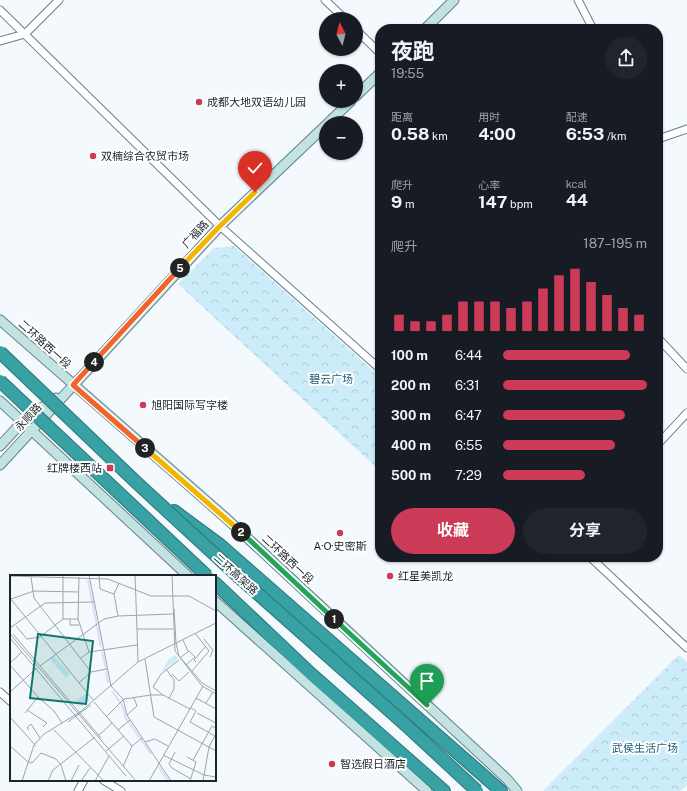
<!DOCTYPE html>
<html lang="zh">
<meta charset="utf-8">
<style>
:root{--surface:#171b24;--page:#20242c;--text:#f1f3f6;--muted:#9ea1a6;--accent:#cb3b57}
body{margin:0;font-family:"Public Sans","Noto Sans SC",sans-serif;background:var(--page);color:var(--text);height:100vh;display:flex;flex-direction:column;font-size:15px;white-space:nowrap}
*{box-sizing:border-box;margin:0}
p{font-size:13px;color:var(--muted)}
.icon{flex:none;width:22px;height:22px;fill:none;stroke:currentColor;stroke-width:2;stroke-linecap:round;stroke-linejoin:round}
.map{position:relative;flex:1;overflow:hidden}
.details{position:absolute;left:375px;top:24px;width:288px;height:538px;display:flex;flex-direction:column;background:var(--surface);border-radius:16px;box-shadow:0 1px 3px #0004}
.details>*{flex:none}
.needle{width:26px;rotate:353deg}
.controls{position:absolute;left:319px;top:12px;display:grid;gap:8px}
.controls a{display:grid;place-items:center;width:44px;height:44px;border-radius:50%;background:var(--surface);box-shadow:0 1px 3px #0004;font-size:20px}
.pin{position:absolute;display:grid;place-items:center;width:34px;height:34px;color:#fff;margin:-41px -17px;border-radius:50% 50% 50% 0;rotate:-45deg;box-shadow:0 0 4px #0007}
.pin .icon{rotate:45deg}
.km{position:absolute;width:20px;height:20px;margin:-10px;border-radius:50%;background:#222;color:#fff;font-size:11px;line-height:20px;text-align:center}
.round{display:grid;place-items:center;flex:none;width:42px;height:42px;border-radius:21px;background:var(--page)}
.headline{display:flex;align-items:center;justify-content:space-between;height:68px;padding:0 16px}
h1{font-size:22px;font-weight:700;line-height:30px}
.metrics{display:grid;grid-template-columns:repeat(3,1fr);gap:6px;height:68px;padding:4px 16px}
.metrics div{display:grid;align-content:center}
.metrics b{font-size:17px;font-weight:700}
.metrics small{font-size:11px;font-weight:400}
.metrics p{font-size:11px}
.chart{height:112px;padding:8px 16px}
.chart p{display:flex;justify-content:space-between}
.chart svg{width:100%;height:72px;margin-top:4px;stroke:var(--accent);stroke-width:6}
.button{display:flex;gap:8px;margin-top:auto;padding:8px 16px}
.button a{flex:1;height:46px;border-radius:24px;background:var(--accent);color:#fff;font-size:16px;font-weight:700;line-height:46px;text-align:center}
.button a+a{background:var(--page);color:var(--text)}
ul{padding:0 16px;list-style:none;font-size:13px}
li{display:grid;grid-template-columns:64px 48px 1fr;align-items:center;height:30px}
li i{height:10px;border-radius:5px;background:var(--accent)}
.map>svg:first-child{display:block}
</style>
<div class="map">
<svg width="687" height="791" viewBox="0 0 687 791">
<defs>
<pattern id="park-crowns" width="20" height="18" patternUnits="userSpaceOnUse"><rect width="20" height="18" fill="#ccecfa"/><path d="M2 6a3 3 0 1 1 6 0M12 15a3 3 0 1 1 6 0" fill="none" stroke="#afcad6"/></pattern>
</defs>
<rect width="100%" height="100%" fill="#f3f9fc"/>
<path fill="url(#park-crowns)" d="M 234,246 L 380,377 L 380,471 L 178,284 L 214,248 Z
M 679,655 L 687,662 L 687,785 L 680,791 L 543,791 Z"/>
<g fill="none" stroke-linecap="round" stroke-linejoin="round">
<defs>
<path id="street" d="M 325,0 L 345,19
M 578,0 L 593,29
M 0,10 L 220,226 L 380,369
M 356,30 L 380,53
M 0,41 L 25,34 L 59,0
M 658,139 L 687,129
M 658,338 L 687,369
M 658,444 L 687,413
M 590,557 L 687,648
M 0,692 L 11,702
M 103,780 L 121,791
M 78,791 L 84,780"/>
<path id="secondary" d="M 425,29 L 454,0
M 356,96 L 380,73
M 328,123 L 351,101
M 0,320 L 227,519 L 507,779 L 517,791
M 0,401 L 188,576
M 0,446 L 23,421 L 56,398
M 0,465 L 220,226 L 326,125
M 215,601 L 427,791"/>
<path id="highway" d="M 174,511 L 220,545 L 501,791
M 215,583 L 310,673 L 444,791"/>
</defs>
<use href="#street" stroke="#65808c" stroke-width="9"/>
<use href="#secondary" stroke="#65808c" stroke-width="11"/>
<use href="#highway" stroke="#2d7679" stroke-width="14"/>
<use href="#street" stroke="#fff" stroke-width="7"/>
<use href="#secondary" stroke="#c3e3e3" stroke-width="9"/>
<use href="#highway" stroke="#37a1a3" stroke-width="12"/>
<defs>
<path id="highway-bridge" d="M 0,352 L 137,483 L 239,577 L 408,727 L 477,791
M 0,381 L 207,576"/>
</defs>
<use href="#highway-bridge" stroke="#2d7679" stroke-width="14" stroke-linecap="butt"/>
<use href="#highway-bridge" stroke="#37a1a3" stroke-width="12"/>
</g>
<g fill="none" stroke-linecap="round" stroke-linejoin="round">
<defs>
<path id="split-1" d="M 334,619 L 427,705"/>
<path id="split-2" d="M 241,532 L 334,619"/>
<path id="split-3" d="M 145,448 L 241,532"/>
<path id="split-4" d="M 94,362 L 73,385 L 145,448"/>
<path id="split-5" d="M 94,362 L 180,268"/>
<path id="split-6" d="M 180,268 L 220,226 L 255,192"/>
</defs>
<use href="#split-1" stroke="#fff" stroke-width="8"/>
<use href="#split-2" stroke="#fff" stroke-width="8"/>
<use href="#split-3" stroke="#fff" stroke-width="8"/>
<use href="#split-4" stroke="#fff" stroke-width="8"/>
<use href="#split-5" stroke="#fff" stroke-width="8"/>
<use href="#split-6" stroke="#fff" stroke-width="8"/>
<use href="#split-1" stroke="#22a559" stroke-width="5"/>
<use href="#split-2" stroke="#22a559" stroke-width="5"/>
<use href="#split-3" stroke="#f5b400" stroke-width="5"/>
<use href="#split-4" stroke="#f0652b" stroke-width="5"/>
<use href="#split-5" stroke="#f0652b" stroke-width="5"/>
<use href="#split-6" stroke="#f5b400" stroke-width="5"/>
</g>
<g fill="#cb3b57" stroke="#fff" stroke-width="1.5">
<circle cx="199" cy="102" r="4"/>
<circle cx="93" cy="156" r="4"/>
<circle cx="143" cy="405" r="4"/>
<rect x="106" y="464" width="8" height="8" rx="2"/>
<circle cx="340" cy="533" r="4"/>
<circle cx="390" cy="576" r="4"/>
<circle cx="332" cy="764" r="4"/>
</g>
<g text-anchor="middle" stroke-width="4" stroke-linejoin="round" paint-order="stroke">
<g font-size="11" fill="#1b262b" stroke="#fff" text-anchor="start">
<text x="207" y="106">成都大地双语幼儿园</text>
<text x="101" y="160">双楠综合农贸市场</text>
<text x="151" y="409">旭阳国际写字楼</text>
<text x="102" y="472" text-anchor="end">红牌楼西站</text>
<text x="340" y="550" text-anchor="middle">A·O·史密斯</text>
<text x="398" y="580">红星美凯龙</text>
<text x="340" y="768">智选假日酒店</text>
</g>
<g font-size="11" fill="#1b262b" stroke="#fff">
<text transform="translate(195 234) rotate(-47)" y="4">广福路</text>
<text transform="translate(45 344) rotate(42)" y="4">二环路西一段</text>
<text transform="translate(28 417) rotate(-47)" y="4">永顺路</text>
<text transform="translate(288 559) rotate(43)" y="4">二环路西一段</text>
<text transform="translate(236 574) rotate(42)" y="4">二环高架路</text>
</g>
<g font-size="11" fill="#185d75" stroke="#fff">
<text x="331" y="383">碧云广场</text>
<text x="645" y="752">武侯生活广场</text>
</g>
</g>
<g transform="translate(10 575)">
<rect width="206" height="206" fill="#f3f9fc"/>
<path d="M 166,80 L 168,84 L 151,97 L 159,84 ZM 44,81 L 60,99 L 56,103 L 40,84 ZM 76,118 L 80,125 L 69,133 L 64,128 Z" fill="#ccecfa"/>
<path fill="none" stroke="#ddddfa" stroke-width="2" d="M 78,5 L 91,72M 92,77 L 96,94M 96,96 L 98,108M 102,116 L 112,130 L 116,143 L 141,179M 149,192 L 158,206"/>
<path fill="none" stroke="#9da5a8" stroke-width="1" d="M 79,0 L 101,111 L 113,124 L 117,140 L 161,206M 89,0 L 90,14 L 104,19M 125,0 L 127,54M 162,0 L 165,76 L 192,111 L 206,119M 0,1 L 98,4 L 141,21 L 179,21 L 206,36M 21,2 L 24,23 L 81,97M 69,2 L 68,44 L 79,77M 0,7 L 0,23 L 83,125M 1,24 L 24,16 L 69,17M 164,34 L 166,68 L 169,81 L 192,108 L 206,116M 108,41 L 104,19 L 109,8M 53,44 L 53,0M 60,44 L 60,50 L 69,50M 6,51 L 17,64 L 30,62 L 53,44 L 68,44M 0,53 L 35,28 L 84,27M 0,59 L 126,206M 3,59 L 91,163M 0,63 L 116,201M 194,64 L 203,75 L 200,82M 173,65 L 178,76M 171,82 L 179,76 L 185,82 L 176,90M 71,83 L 79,77 L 127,70M 135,84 L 144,142 L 206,176M 128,87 L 127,54 L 163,54M 186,87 L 184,85 L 195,72M 0,88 L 12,77M 0,90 L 28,122 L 44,136 L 52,148M 30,91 L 94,44 L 108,41 L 163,39M 156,94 L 164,105 L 164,114 L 159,123M 182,96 L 199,76 L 185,58M 162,99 L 169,106 L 179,97M 69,108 L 81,97 L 97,94M 0,117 L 27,93M 153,120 L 143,112 L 151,99 L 169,85M 186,123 L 206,134M 84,127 L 122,171M 196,128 L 203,117M 181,133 L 186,136 L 180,147 L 205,161M 17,135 L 37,148 L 33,152M 15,138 L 28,122M 187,138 L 206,148M 117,140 L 127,131 L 124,123M 0,142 L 26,171M 96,142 L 114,124 L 141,120 L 153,120 L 180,134M 58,147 L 81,130M 19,155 L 17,153 L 21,149 L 30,163M 44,155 L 94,206M 108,155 L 120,145M 89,160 L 102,148M 135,167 L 145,164 L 158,171M 0,171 L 18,187 L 22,188 L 31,178 L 46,184 L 51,190 L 56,206M 122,171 L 132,163M 96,176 L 114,161M 165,177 L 159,189 L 162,193 L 181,204M 153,180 L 194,200 L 206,202M 177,182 L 186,187 L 180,206M 183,185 L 202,151 L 206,153M 113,192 L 122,171M 12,206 L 24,170 L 34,159 L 70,137 L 128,87 L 206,48M 38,206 L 43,195 L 85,162M 61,206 L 69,190M 71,206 L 80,193M 85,206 L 99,181M 139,206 L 193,111M 193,206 L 199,172 L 206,159"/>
<path fill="#0f766e" fill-opacity="0.15" stroke="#0f766e" stroke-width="2" d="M 28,59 L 83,66 L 76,129 L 20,123 Z"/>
<rect width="206" height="206" fill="none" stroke="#1b262b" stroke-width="2"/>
</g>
</svg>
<div class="controls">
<a><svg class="needle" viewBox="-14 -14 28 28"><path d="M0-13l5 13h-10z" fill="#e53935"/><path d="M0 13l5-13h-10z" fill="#9ea1a6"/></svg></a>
<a>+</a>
<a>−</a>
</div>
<div class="pin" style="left:427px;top:705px;background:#1e9e55"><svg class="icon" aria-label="arrive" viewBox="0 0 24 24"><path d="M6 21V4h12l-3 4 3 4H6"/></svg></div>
<div class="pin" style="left:255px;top:192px;background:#d93025"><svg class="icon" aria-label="check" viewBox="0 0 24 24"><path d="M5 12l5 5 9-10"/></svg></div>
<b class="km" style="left:334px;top:619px">1</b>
<b class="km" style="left:241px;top:532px">2</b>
<b class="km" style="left:145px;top:448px">3</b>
<b class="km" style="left:94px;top:362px">4</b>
<b class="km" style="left:180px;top:268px">5</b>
<section class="details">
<div class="headline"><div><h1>夜跑</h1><p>19:55</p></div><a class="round"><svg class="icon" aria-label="share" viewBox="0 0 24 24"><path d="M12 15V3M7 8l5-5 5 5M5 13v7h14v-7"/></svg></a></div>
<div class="metrics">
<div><p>距离</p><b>0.58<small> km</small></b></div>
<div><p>用时</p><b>4:00</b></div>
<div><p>配速</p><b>6:53<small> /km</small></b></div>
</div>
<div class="metrics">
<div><p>爬升</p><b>9<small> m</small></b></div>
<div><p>心率</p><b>147<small> bpm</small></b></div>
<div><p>kcal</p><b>44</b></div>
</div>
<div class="chart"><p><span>爬升</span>187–195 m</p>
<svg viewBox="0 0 160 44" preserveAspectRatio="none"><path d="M5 44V34M15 44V38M25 44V38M35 44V34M45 44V26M55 44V26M65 44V26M75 44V30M85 44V26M95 44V18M105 44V10M115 44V6M125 44V14M135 44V22M145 44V30M155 44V34"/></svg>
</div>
<ul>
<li><b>100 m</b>6:44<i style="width:88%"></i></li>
<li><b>200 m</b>6:31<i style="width:100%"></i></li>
<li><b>300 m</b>6:47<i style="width:85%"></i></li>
<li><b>400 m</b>6:55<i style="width:78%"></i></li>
<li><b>500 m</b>7:29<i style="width:57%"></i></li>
</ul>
<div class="button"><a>收藏</a><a>分享</a></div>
</section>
</div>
